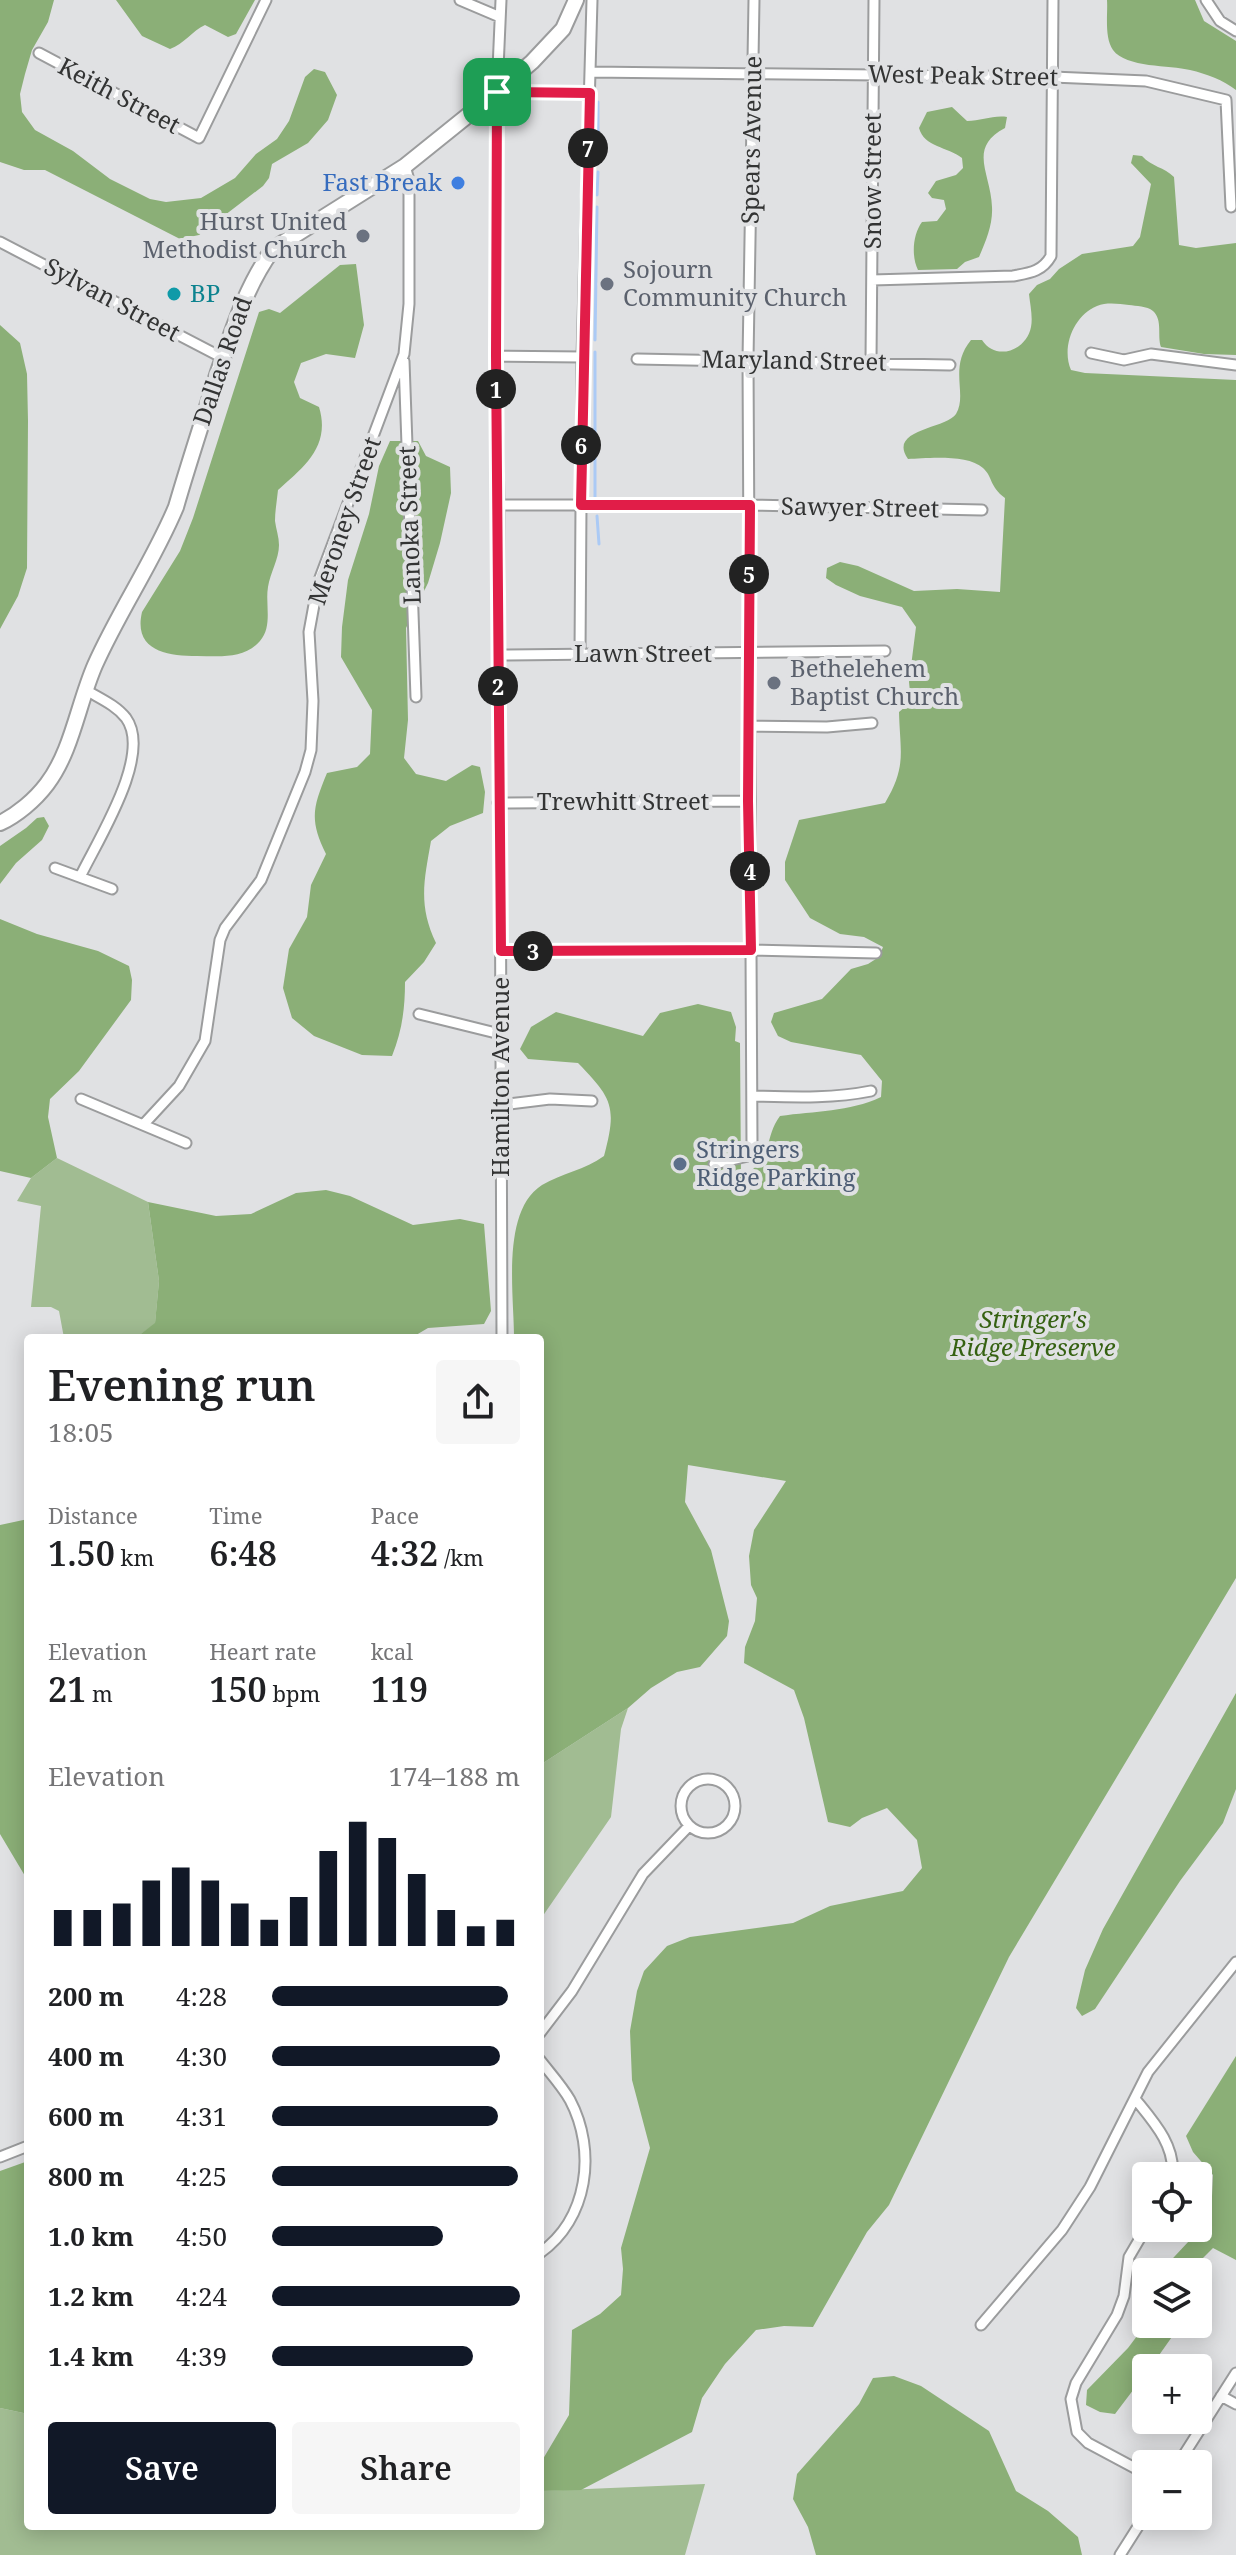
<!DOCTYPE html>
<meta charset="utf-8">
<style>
:root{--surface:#fff;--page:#f6f6f6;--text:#202124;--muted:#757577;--accent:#111827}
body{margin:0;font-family:"Noto Serif",serif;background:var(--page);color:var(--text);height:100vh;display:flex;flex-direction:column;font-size:30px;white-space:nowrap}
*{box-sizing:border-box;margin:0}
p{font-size:26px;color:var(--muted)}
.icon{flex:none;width:44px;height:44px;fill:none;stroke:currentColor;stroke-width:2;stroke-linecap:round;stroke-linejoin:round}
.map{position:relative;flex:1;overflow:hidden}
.details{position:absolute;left:24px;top:1334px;width:520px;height:1196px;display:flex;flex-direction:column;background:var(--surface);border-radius:8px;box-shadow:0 4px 20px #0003}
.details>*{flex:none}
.fabs{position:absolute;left:1132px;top:2162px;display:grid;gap:16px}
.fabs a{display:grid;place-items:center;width:80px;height:80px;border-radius:8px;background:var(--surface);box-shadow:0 4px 20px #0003;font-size:40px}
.pin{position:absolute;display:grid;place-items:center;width:68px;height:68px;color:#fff;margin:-34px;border-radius:16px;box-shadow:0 4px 12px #0006}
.km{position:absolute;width:40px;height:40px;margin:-20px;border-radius:50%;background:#222;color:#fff;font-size:22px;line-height:40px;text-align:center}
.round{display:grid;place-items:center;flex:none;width:84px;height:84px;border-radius:8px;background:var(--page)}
.summary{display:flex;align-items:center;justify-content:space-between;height:136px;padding:0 24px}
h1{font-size:44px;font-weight:600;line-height:60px}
.figures{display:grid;grid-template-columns:repeat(3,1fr);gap:12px;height:136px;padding:8px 24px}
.figures div{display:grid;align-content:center}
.figures b{font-size:34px;font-weight:600}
.figures small{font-size:22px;font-weight:400}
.figures p{font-size:22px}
.chart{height:224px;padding:16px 24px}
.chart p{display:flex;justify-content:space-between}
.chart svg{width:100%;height:144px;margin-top:8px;stroke:var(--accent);stroke-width:6}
.primary-button{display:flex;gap:16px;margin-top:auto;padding:16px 24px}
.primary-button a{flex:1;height:92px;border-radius:8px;background:var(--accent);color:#fff;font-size:32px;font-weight:600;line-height:92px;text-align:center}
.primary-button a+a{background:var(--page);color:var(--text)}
ul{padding:0 24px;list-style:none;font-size:26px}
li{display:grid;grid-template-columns:128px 96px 1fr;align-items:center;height:60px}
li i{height:20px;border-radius:10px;background:var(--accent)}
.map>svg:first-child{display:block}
</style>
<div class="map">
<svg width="1236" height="2555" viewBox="0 0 1236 2555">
<rect width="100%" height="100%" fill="#e0e1e3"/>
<path fill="#a1bc92" d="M 57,1158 L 148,1202 L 159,1281 L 155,1324 L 138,1336 L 64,1338 L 59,1311 L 51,1307 L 31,1307 L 41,1206 L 17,1201 L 31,1178 Z
M 628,1708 L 621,1729 L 611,1817 L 540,1920 L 540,1765 Z
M 0,2408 L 28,2414 L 28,2526 L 540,2526 L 540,2491 L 705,2484 L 685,2555 L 0,2555 Z"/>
<path fill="#8baf77" d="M 0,0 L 54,0 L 48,22 L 32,50 L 25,74 L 20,94 L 22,112 L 35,130 L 73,151 L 110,179 L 150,199 L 166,202 L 201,198 L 235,178 L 256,154 L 277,139 L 289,121 L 305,77 L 314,69 L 325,72 L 337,95 L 328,120 L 308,143 L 272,164 L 269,178 L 263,186 L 199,235 L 180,239 L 45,170 L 24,170 L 0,162 Z
M 116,0 L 255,0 L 236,34 L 228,37 L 205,25 C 192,31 184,44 170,49 L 142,36 Z
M 1107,0 L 1195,0 L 1204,21 L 1236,41 L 1236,90 C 1223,80 1207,74 1190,70 C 1170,65 1126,68 1113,50 C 1104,37 1108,14 1107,0 Z
M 952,107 L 967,121 C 981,121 993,115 1007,117 L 1005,128 C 967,148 991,173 992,207 C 993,224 986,241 979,257 L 965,262 L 957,269 L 918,270 C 911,256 913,234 922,222 L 937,221 L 946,209 L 944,200 L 932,198 L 928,193 L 936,181 L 956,175 L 963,168 L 962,158 C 948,147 924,147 919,128 L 927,112 Z
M 1133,155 L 1142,156 C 1152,167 1164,167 1174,177 L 1179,245 L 1196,248 L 1236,243 L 1236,355 L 1204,354 L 1161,347 C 1157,336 1163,320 1153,311 C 1147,306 1136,306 1129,305 C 1119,304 1107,302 1097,306 C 1074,315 1061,347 1071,370 L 1085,373 L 1236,380 L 1236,1578 L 1009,1957 L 889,2205 L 867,2232 L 813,2327 L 784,2326 L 756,2330 L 725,2364 L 702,2398 L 692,2432 L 581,2490 L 540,2491 L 540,2464 L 569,2415 L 572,2330 L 600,2314 L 621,2295 L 623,2269 L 621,2248 L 650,2148 L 632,2080 L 630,2031 L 637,1991 L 644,1971 L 667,1946 L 690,1937 L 793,1923 L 830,1906 L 903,1891 L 922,1868 L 917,1840 L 887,1808 L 862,1818 L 850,1827 L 828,1822 L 804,1718 L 794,1690 L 744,1663 L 745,1647 L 755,1621 L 757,1598 L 751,1585 L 749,1556 L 754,1530 L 786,1481 L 688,1465 L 685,1502 L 711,1550 L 729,1621 L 727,1636 L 700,1667 L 677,1672 L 651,1688 L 628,1708 L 540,1765 L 540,1338 L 514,1338 C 514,1294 501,1211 542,1185 C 562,1173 585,1170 604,1156 C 617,1107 613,1099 578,1063 L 528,1059 L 520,1049 L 531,1027 L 556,1012 L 643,1036 L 660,1013 L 698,1004 L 731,1012 L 736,1027 L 735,1041 L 740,1043 L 741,1179 C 752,1170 763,1162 767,1148 C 771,1135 772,1127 780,1116 C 815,1111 849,1112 881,1097 L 882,1081 L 861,1055 L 791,1042 L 778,1036 L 771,1022 L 774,1013 L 822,999 L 851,969 L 868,964 L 879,957 L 883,947 L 864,937 L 840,934 L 810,918 L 785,880 L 785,862 L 799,820 L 885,803 C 907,766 900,752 899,712 L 911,702 L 909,682 L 916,627 L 902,607 L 860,596 L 836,585 L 826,578 L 827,568 L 840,562 L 858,566 L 914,591 L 957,589 L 1000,592 L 1005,498 C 989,486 993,477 983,468 C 968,454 927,458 908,459 C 887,429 946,429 956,414 C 968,394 948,368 971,340 L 982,340 C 996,362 1027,350 1031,327 C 1033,317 1030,304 1029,294 L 1037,285 L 1050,279 L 1059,269 L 1082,254 L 1133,246 L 1140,237 L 1151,184 L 1131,163 Z
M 356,264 L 364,325 L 355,358 L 326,354 L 301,363 L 294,382 L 300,398 L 319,407 C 331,446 304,467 278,490 C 277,500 275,511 275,521 C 276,529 279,537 279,545 C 279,559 270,573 268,587 C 265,604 273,626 260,641 C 244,660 218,656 197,656 C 167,656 133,651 142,612 L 180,551 L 193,518 L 259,312 L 269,309 L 280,313 L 340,265 Z
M 0,325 L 20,343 L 27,374 L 28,421 L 27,568 L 18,596 L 0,629 Z
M 390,441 L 418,441 L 426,456 L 450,467 L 451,493 L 440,543 L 428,583 L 406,628 L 408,720 L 404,758 L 416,774 L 446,781 L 472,765 L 480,767 L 485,792 L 483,813 L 450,826 L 431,841 C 424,881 418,905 436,943 L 424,962 L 405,982 C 405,1009 402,1031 392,1056 L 362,1055 L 314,1036 L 292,1018 L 283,988 L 289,949 L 307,917 L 311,885 L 326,854 C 309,820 313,807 327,773 L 357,767 L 370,754 L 372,710 L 341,657 L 342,627 L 348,580 L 369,514 L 379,466 Z
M 44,817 L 49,826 L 42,840 L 16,863 L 0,884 L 0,846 L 26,828 L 37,818 Z
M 0,919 L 37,934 L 98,951 L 129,966 L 132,980 L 131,1000 L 79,1071 L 50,1099 L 48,1117 L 57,1158 L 31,1178 L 0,1171 Z
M 326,1190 L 350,1196 L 413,1225 L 460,1219 L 484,1224 L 491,1311 L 484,1324 L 428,1328 L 411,1338 L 124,1338 L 125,1335 L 138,1336 L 155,1323 L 159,1281 L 148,1202 L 216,1216 L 251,1214 L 296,1193 Z
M 28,1519 L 28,1881 L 0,1834 L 0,1525 Z
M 1236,1693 L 1236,1789 L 1223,1823 L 1180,1881 L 1095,2009 L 1082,2016 L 1076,2008 L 1085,1970 L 1103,1929 Z
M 1236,2056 L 1236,2260 L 1213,2248 L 1197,2264 L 1192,2272 L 1160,2272 L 1204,2225 L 1212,2196 L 1213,2175 L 1193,2152 L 1186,2136 Z
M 28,2161 L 28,2414 L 0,2408 L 0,2171 Z
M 1146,2324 L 1181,2324 L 1150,2368 L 1146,2368 L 1146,2373 L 1115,2414 L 1100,2412 L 1086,2405 L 1087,2390 L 1128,2348 Z
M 894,2376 L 921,2386 L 989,2431 L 1016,2491 L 1048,2511 L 1078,2537 L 1082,2555 L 816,2555 L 808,2527 L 793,2499 L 797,2474 L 859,2404 L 873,2378 Z"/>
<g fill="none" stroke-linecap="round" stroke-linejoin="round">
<path stroke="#abcaf5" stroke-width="3" d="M 598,159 L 598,102
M 597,195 L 598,172
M 595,340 L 597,207
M 595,352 L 595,497
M 597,516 L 599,544"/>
<defs>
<path id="street" d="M 460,0 L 500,17
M 501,0 L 497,92 L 496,356 L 499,505 L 502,1338
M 1206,0 L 1220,21 L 1236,31
M 39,53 L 199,138 L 266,0
M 590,72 L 1053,77 L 1146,81 L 1226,100 L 1231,207
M 497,92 L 590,93
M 0,242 L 223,358
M 872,280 L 1013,276 C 1029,273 1042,272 1051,256 L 1053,0
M 1091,353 L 1124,360 L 1151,354 L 1236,365
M 496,356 L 582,357
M 637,359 L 950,365
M 404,361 L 416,697
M 871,362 L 874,0
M 499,505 L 750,505 L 982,510
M 580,654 L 582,357 L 592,0
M 498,655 L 885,651
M 749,726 L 827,727 L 872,723
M 498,803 L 748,801
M 55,868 L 112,889
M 80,877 C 97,841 153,755 126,718 C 116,705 99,698 86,690
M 501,951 L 751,950 L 876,953
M 419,1014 L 500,1034
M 752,1096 C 792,1097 831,1099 871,1091
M 81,1099 L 186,1143
M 501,1105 L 550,1099 L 592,1101
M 143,1125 L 179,1086 L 205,1041 L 220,940 L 225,928 L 261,880 L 305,772 L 311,750 L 313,701 L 309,632 L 318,583 L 404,354 L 409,304 L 409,180 L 405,166
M 714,1164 L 748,1156 L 752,1145 L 748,360 L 754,0
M681 1806a27 27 0 1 1 54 0a27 27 0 1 1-54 0Z
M 540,2033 L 572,1991 L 643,1874 L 689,1826
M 540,2060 C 550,2073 562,2086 570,2100 C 597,2151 588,2219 540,2253
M 1136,2100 C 1153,2121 1176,2146 1172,2176
M 0,2157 L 28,2146
M 981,2325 L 1062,2230 L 1090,2187 L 1148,2072 L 1236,1962
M 1221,2396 L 1236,2404
M 1178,2464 L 1236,2373
M 1146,2474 L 1088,2443 L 1077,2432 L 1071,2399 L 1076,2383 L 1117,2315 L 1124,2296 L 1129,2257 L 1146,2228
M 1120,2555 L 1146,2514"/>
<path id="secondary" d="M 0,823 C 17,815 35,800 47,784 C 72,751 78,704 95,665 C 119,611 153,562 176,507 C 189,462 204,417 218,372 C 233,329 246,286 273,249 L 405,166 L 497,92 L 532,62 L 563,29 L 576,0"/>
</defs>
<use href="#street" stroke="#9b9c9d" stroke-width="13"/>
<use href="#secondary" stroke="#9b9c9d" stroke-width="18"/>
<use href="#street" stroke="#fff" stroke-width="9"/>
<use href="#secondary" stroke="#fff" stroke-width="14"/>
</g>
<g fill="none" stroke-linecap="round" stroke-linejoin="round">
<defs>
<path id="route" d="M 497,92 L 590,93 L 581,505 L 750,505 L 748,801 L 751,950 L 501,951 L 496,356 Z"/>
</defs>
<use href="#route" stroke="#fff" stroke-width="16"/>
<use href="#route" stroke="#e11d48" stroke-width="10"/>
</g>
<circle fill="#3f7fe0" stroke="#e0e1e3" stroke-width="3" cx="458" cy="183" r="8"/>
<g fill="#6b7280" stroke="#e0e1e3" stroke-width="3">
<circle cx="363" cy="236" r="8"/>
<circle cx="607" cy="284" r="8"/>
<circle cx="774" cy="683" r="8"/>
</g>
<circle fill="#0f9aa8" stroke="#e0e1e3" stroke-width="3" cx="174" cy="294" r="8"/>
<circle fill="#5c6f8a" stroke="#e0e1e3" stroke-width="3" cx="680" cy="1164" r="8"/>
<g text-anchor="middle" stroke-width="8" stroke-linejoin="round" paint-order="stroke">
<g font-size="24" fill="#333434" stroke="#e0e1e3">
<text transform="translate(963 76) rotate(1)" y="8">West Peak Street</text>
<text transform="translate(119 96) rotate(28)" y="8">Keith Street</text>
<text transform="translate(752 140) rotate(-89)" y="8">Spears Avenue</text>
<text transform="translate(873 181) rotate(-90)" y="8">Snow Street</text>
<text transform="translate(112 300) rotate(28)" y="8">Sylvan Street</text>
<text transform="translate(223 361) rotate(-71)" y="8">Dallas Road</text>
<text transform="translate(794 361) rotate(1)" y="8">Maryland Street</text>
<text transform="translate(860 508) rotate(1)" y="8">Sawyer Street</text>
<text transform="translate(345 521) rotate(-71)" y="8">Meroney Street</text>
<text transform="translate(410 525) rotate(-92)" y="8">Lanoka Street</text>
<text x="643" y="662">Lawn Street</text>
<text x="623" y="810">Trewhitt Street</text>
<text transform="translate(501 1077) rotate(-90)" y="8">Hamilton Avenue</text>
</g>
<g font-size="24" fill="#366cbe" stroke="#e0e1e3" text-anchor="end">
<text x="442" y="191">Fast Break</text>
</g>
<g font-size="24" fill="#5b616d" stroke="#e0e1e3" text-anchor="start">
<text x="347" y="230" text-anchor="end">Hurst United<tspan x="347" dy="28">Methodist Church</tspan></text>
<text x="623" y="278">Sojourn<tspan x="623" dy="28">Community Church</tspan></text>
<text x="790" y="677">Bethelehem<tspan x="790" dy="28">Baptist Church</tspan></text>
</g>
<g font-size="24" fill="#0d838f" stroke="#e0e1e3" text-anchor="start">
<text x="190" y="302">BP</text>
</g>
<g font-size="24" fill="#4e5e75" stroke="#e0e1e3" text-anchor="start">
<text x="696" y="1158">Stringers<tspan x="696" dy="28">Ridge Parking</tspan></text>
</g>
<g font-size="24" font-style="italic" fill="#356111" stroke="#e0e1e3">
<text x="1033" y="1328">Stringer's<tspan x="1033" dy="28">Ridge Preserve</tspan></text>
</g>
</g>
</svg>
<div class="fabs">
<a><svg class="icon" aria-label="locate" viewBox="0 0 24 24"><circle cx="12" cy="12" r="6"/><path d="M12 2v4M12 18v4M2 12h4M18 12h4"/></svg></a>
<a><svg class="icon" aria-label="layers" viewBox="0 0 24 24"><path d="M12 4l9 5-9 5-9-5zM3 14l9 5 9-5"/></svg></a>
<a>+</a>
<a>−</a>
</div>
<div class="pin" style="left:497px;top:92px;background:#1e9e55"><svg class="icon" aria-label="arrive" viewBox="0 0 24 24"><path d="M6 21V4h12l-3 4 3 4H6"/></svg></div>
<b class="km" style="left:496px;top:389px">1</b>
<b class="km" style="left:498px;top:686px">2</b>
<b class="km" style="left:533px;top:951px">3</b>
<b class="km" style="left:750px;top:871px">4</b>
<b class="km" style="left:749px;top:574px">5</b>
<b class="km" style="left:581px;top:445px">6</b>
<b class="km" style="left:588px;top:148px">7</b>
<section class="details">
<div class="summary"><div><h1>Evening run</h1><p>18:05</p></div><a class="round"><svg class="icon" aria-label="share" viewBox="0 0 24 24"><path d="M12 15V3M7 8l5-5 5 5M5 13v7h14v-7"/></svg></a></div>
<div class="figures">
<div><p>Distance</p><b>1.50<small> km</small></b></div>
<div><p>Time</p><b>6:48</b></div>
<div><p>Pace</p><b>4:32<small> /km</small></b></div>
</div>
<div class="figures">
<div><p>Elevation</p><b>21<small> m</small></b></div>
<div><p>Heart rate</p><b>150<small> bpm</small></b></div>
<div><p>kcal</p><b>119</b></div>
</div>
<div class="chart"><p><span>Elevation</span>174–188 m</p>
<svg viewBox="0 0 160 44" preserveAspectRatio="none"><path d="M5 44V33M15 44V33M25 44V31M35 44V24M45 44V20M55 44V24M65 44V31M75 44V36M85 44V29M95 44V15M105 44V6M115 44V11M125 44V22M135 44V33M145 44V38M155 44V36"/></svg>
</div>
<ul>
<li><b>200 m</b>4:28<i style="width:95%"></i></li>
<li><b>400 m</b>4:30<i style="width:92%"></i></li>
<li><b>600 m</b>4:31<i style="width:91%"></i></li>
<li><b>800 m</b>4:25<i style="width:99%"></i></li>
<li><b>1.0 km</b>4:50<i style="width:69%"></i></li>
<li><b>1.2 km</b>4:24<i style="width:100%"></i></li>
<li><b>1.4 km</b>4:39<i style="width:81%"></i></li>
</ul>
<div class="primary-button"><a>Save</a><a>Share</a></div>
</section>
</div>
